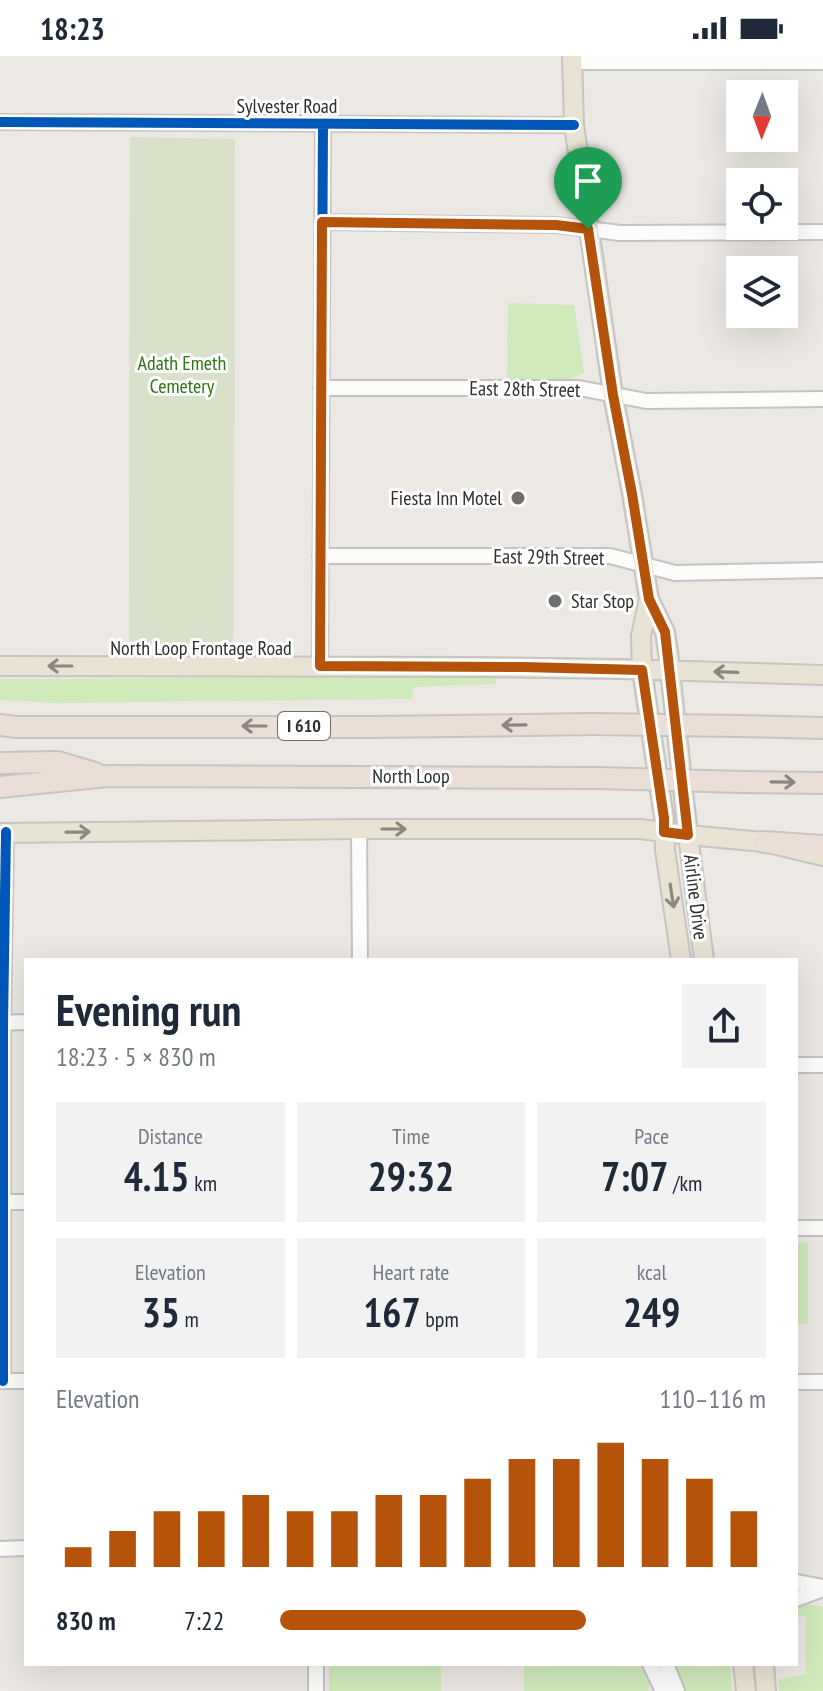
<!DOCTYPE html>
<meta charset="utf-8">
<style>
:root{--surface:#fff;--page:#f2f2f3;--text:#1f2937;--muted:#747a83;--accent:#b45309}
body{margin:0;font-family:"PT Sans Narrow",sans-serif;background:var(--page);color:var(--text);height:100vh;display:flex;flex-direction:column;font-size:30px;white-space:nowrap}
*{box-sizing:border-box;margin:0}
p{font-size:26px;color:var(--muted)}
.icon{flex:none;width:44px;height:44px;fill:none;stroke:currentColor;stroke-width:2;stroke-linecap:round;stroke-linejoin:round}
.map{position:relative;flex:1;overflow:hidden}
.details{position:absolute;left:24px;top:902px;width:774px;height:708px;display:flex;flex-direction:column;background:var(--surface);border-radius:0px;box-shadow:0 8px 32px #0002}
.details>*{flex:none}
.needle{width:52px;rotate:181deg}
.buttons{position:absolute;left:726px;top:24px;display:grid;gap:16px}
.buttons a{display:grid;place-items:center;width:72px;height:72px;border-radius:0px;background:var(--surface);box-shadow:0 8px 32px #0002;font-size:40px}
.pin{position:absolute;display:grid;place-items:center;width:68px;height:68px;color:#fff;margin:-82px -34px;border-radius:50% 50% 50% 0;rotate:-45deg;box-shadow:0 0 8px #0007}
.pin .icon{rotate:45deg}
.round{display:grid;place-items:center;flex:none;width:84px;height:84px;border-radius:0px;background:var(--page)}
.summary{display:flex;align-items:center;justify-content:space-between;height:136px;padding:0 32px}
h1{font-size:44px;font-weight:600;line-height:60px}
.stats{display:grid;grid-template-columns:repeat(3,1fr);gap:12px;height:136px;padding:8px 32px}
.stats div{display:grid;align-content:center;border-radius:0px;background:var(--page);text-align:center}
.stats b{font-size:40px;font-weight:600}
.stats small{font-size:22px;font-weight:400}
.stats p{font-size:22px}
.chart{height:224px;padding:16px 32px}
.chart p{display:flex;justify-content:space-between}
.chart svg{width:100%;height:144px;margin-top:8px;stroke:var(--accent);stroke-width:6}
ul{padding:0 32px;list-style:none;font-size:26px}
li{display:grid;grid-template-columns:128px 96px 1fr;align-items:center;height:60px}
li i{height:20px;border-radius:10px;background:var(--accent)}
.status{display:flex;justify-content:space-between;align-items:center;height:56px;padding:0 40px;background:var(--surface);direction:ltr}
.status svg{height:22px;fill:currentColor}
.map>svg:first-child{display:block}
</style>
<div class="status"><b>18:23</b><svg viewBox="0 0 49 12"><path d="M0 12V9h3v3zM5 12V6h3v6zM10 12V3h3v9zM15 12V0h3v12zM26 1h20v11H26zM47 4h2v5h-2z"/></svg></div>
<div class="map">
<svg width="823" height="1635" viewBox="0 0 823 1635">
<rect width="100%" height="100%" fill="#ece8e4"/>
<path fill="#d0eaba" d="M 508,247 L 574,249 L 584,316 C 570,329 527,323 507,323 Z
M 398,621 L 496,622 L 497,624 L 494,628 L 413,631 L 412,643 L 55,647 L 0,644 L 0,623 Z
M 796,1187 L 808,1187 L 808,1268 L 796,1268 Z
M 808,1548 L 823,1551 L 823,1635 L 779,1635 L 778,1624 L 806,1618 L 806,1560 L 796,1561 L 796,1552 Z
M 329,1608 L 441,1608 L 441,1635 L 329,1635 Z
M 524,1608 L 641,1608 C 646,1617 652,1625 648,1635 L 524,1635 Z
M 674,1608 L 730,1608 L 732,1635 L 686,1635 Z"/>
<path fill="#d9e1ca" d="M 130,81 L 235,83 L 234,573 L 232,587 L 129,588 Z"/>
<g fill="none" stroke-linecap="round" stroke-linejoin="round">
<defs>
<path id="minor" d="M 572,6 L 823,6
M 0,66 L 574,69
M 322,166 L 556,169 L 620,177 L 823,176
M 321,332 L 579,332 L 646,345 L 823,343
M 320,500 L 610,500 L 675,517 L 823,514
M 320,610 L 323,68
M 359,773 L 360,904
M 0,967 L 26,966
M 796,1009 L 823,1009
M 0,1146 L 26,1146
M 796,1172 L 823,1172
M 0,1325 L 26,1325
M 3,1325 L 3,967 L 6,776
M 796,1326 L 823,1326
M 0,1493 L 26,1492
M 796,1526 L 823,1531
M 796,1543 L 823,1533
M 650,1608 L 663,1635
M 666,1608 L 677,1635
M 316,1635 L 316,1608"/>
<path id="major" d="M 572,0 L 574,69 L 613,339 L 632,438 L 649,543 L 665,576 L 668,596 L 688,779 L 704,904
M 649,543 L 641,580 L 642,614 L 664,762 L 665,794 L 681,904
M 0,610 L 480,611 L 620,613 L 823,619
M 0,777 L 359,773 L 640,773 L 688,779 L 764,786 L 823,800
M 743,1608 L 746,1635
M 764,1608 L 766,1635"/>
<path id="highway" d="M 0,669 L 16,671 L 374,671 L 592,668
M 738,670 L 823,672
M 0,707 L 58,706 L 95,717
M 743,726 L 823,727
M 0,731 L 107,720 L 598,722
M 764,786 L 823,790"/>
</defs>
<use href="#minor" stroke="#c5c4c5" stroke-width="18"/>
<use href="#major" stroke="#c6c5c4" stroke-width="22"/>
<use href="#highway" stroke="#c6c5c4" stroke-width="24"/>
<use href="#minor" stroke="#fcfcfb" stroke-width="14"/>
<use href="#major" stroke="#e9e3d4" stroke-width="18"/>
<use href="#highway" stroke="#eaded6" stroke-width="20"/>
<defs>
<path id="highway-bridge" d="M 592,668 L 738,670
M 598,722 L 743,726"/>
</defs>
<use href="#highway-bridge" stroke="#c6c5c4" stroke-width="24" stroke-linecap="butt"/>
<use href="#highway-bridge" stroke="#eaded6" stroke-width="20"/>
<defs>
<path id="cycleway" d="M 0,66 L 574,69
M 320,610 L 323,68
M 3,1325 L 3,967 L 6,776"/>
</defs>
<use href="#cycleway" stroke="#fff" stroke-width="15"/>
<use href="#cycleway" stroke="#0057b8" stroke-width="10"/>
</g>
<defs><path id="oneway-shaft" d="M-6 0H5M1.5-3L5.5 0L1.5 3" fill="none" stroke-width="1.6" stroke-linecap="round" stroke-linejoin="round" transform="scale(2)"/></defs>
<g stroke="#8c8881">
<use href="#oneway-shaft" transform="translate(60 610) rotate(-180)"/>
<use href="#oneway-shaft" transform="translate(726 616) rotate(-178)"/>
<use href="#oneway-shaft" transform="translate(394 773)"/>
<use href="#oneway-shaft" transform="translate(78 776) rotate(-1)"/>
<use href="#oneway-shaft" transform="translate(672 840) rotate(81)"/>
</g>
<g stroke="#8c8682">
<use href="#oneway-shaft" transform="translate(514 669) rotate(179)"/>
<use href="#oneway-shaft" transform="translate(254 670) rotate(-180)"/>
<use href="#oneway-shaft" transform="translate(783 726) rotate(1)"/>
</g>
<g fill="none" stroke-linecap="round" stroke-linejoin="round">
<defs>
<path id="route" d="M 322,166 L 556,169 L 588,173 L 613,339 L 632,438 L 649,543 L 665,576 L 688,779 L 664,776 L 664,762 L 642,614 L 523,611 L 320,610 Z"/>
</defs>
<use href="#route" stroke="#fff" stroke-width="16"/>
<use href="#route" stroke="#b45309" stroke-width="10"/>
</g>
<g fill="#706f6e" stroke="#fff" stroke-width="3">
<circle cx="518" cy="442" r="8"/>
<circle cx="555" cy="545" r="8"/>
</g>
<g text-anchor="middle" stroke-width="6" stroke-linejoin="round" paint-order="stroke">
<rect fill="#fff" stroke="#6d6d6d" stroke-width="2" x="278" y="656" width="52" height="28" rx="6"/>
<g font-size="18" font-weight="bold" fill="#2e2e2e">
<text x="304" y="676">I 610</text>
</g>
<g font-size="20" fill="#2e2e2e" stroke="#fff">
<text x="287" y="57">Sylvester Road</text>
<text transform="translate(525 333) rotate(1)" y="7">East 28th Street</text>
<text transform="translate(549 501) rotate(1)" y="7">East 29th Street</text>
<text x="201" y="599">North Loop Frontage Road</text>
<text x="411" y="727">North Loop</text>
<text transform="translate(696 841) rotate(83)" y="7">Airline Drive</text>
</g>
<g font-size="20" fill="#2d7514" stroke="#fff">
<text x="182" y="314">Adath Emeth<tspan x="182" dy="23">Cemetery</tspan></text>
</g>
<g font-size="20" fill="#2e2e2e" stroke="#fff" text-anchor="end">
<text x="502" y="449">Fiesta Inn Motel</text>
<text x="571" y="552" text-anchor="start">Star Stop</text>
</g>
</g>
</svg>
<div class="buttons">
<a><svg class="needle" viewBox="-14 -14 28 28"><path d="M0-13l5 13h-10z" fill="#e53935"/><path d="M0 13l5-13h-10z" fill="#747a83"/></svg></a>
<a><svg class="icon" aria-label="locate" viewBox="0 0 24 24"><circle cx="12" cy="12" r="6"/><path d="M12 2v4M12 18v4M2 12h4M18 12h4"/></svg></a>
<a><svg class="icon" aria-label="layers" viewBox="0 0 24 24"><path d="M12 4l9 5-9 5-9-5zM3 14l9 5 9-5"/></svg></a>
</div>
<div class="pin" style="left:588px;top:173px;background:#1e9e55"><svg class="icon" aria-label="arrive" viewBox="0 0 24 24"><path d="M6 21V4h12l-3 4 3 4H6"/></svg></div>
<section class="details">
<div class="summary"><div><h1>Evening run</h1><p>18:23 · 5 × 830 m</p></div><a class="round"><svg class="icon" aria-label="share" viewBox="0 0 24 24"><path d="M12 15V3M7 8l5-5 5 5M5 13v7h14v-7"/></svg></a></div>
<div class="stats">
<div><p>Distance</p><b>4.15<small> km</small></b></div>
<div><p>Time</p><b>29:32</b></div>
<div><p>Pace</p><b>7:07<small> /km</small></b></div>
</div>
<div class="stats">
<div><p>Elevation</p><b>35<small> m</small></b></div>
<div><p>Heart rate</p><b>167<small> bpm</small></b></div>
<div><p>kcal</p><b>249</b></div>
</div>
<div class="chart"><p><span>Elevation</span>110–116 m</p>
<svg viewBox="0 0 160 44" preserveAspectRatio="none"><path d="M5 44V38M15 44V33M25 44V27M35 44V27M45 44V22M55 44V27M65 44V27M75 44V22M85 44V22M95 44V17M105 44V11M115 44V11M125 44V6M135 44V11M145 44V17M155 44V27"/></svg>
</div>
<ul>
<li><b>830 m</b>7:22<i style="width:63%"></i></li>
</ul>
</section>
</div>
